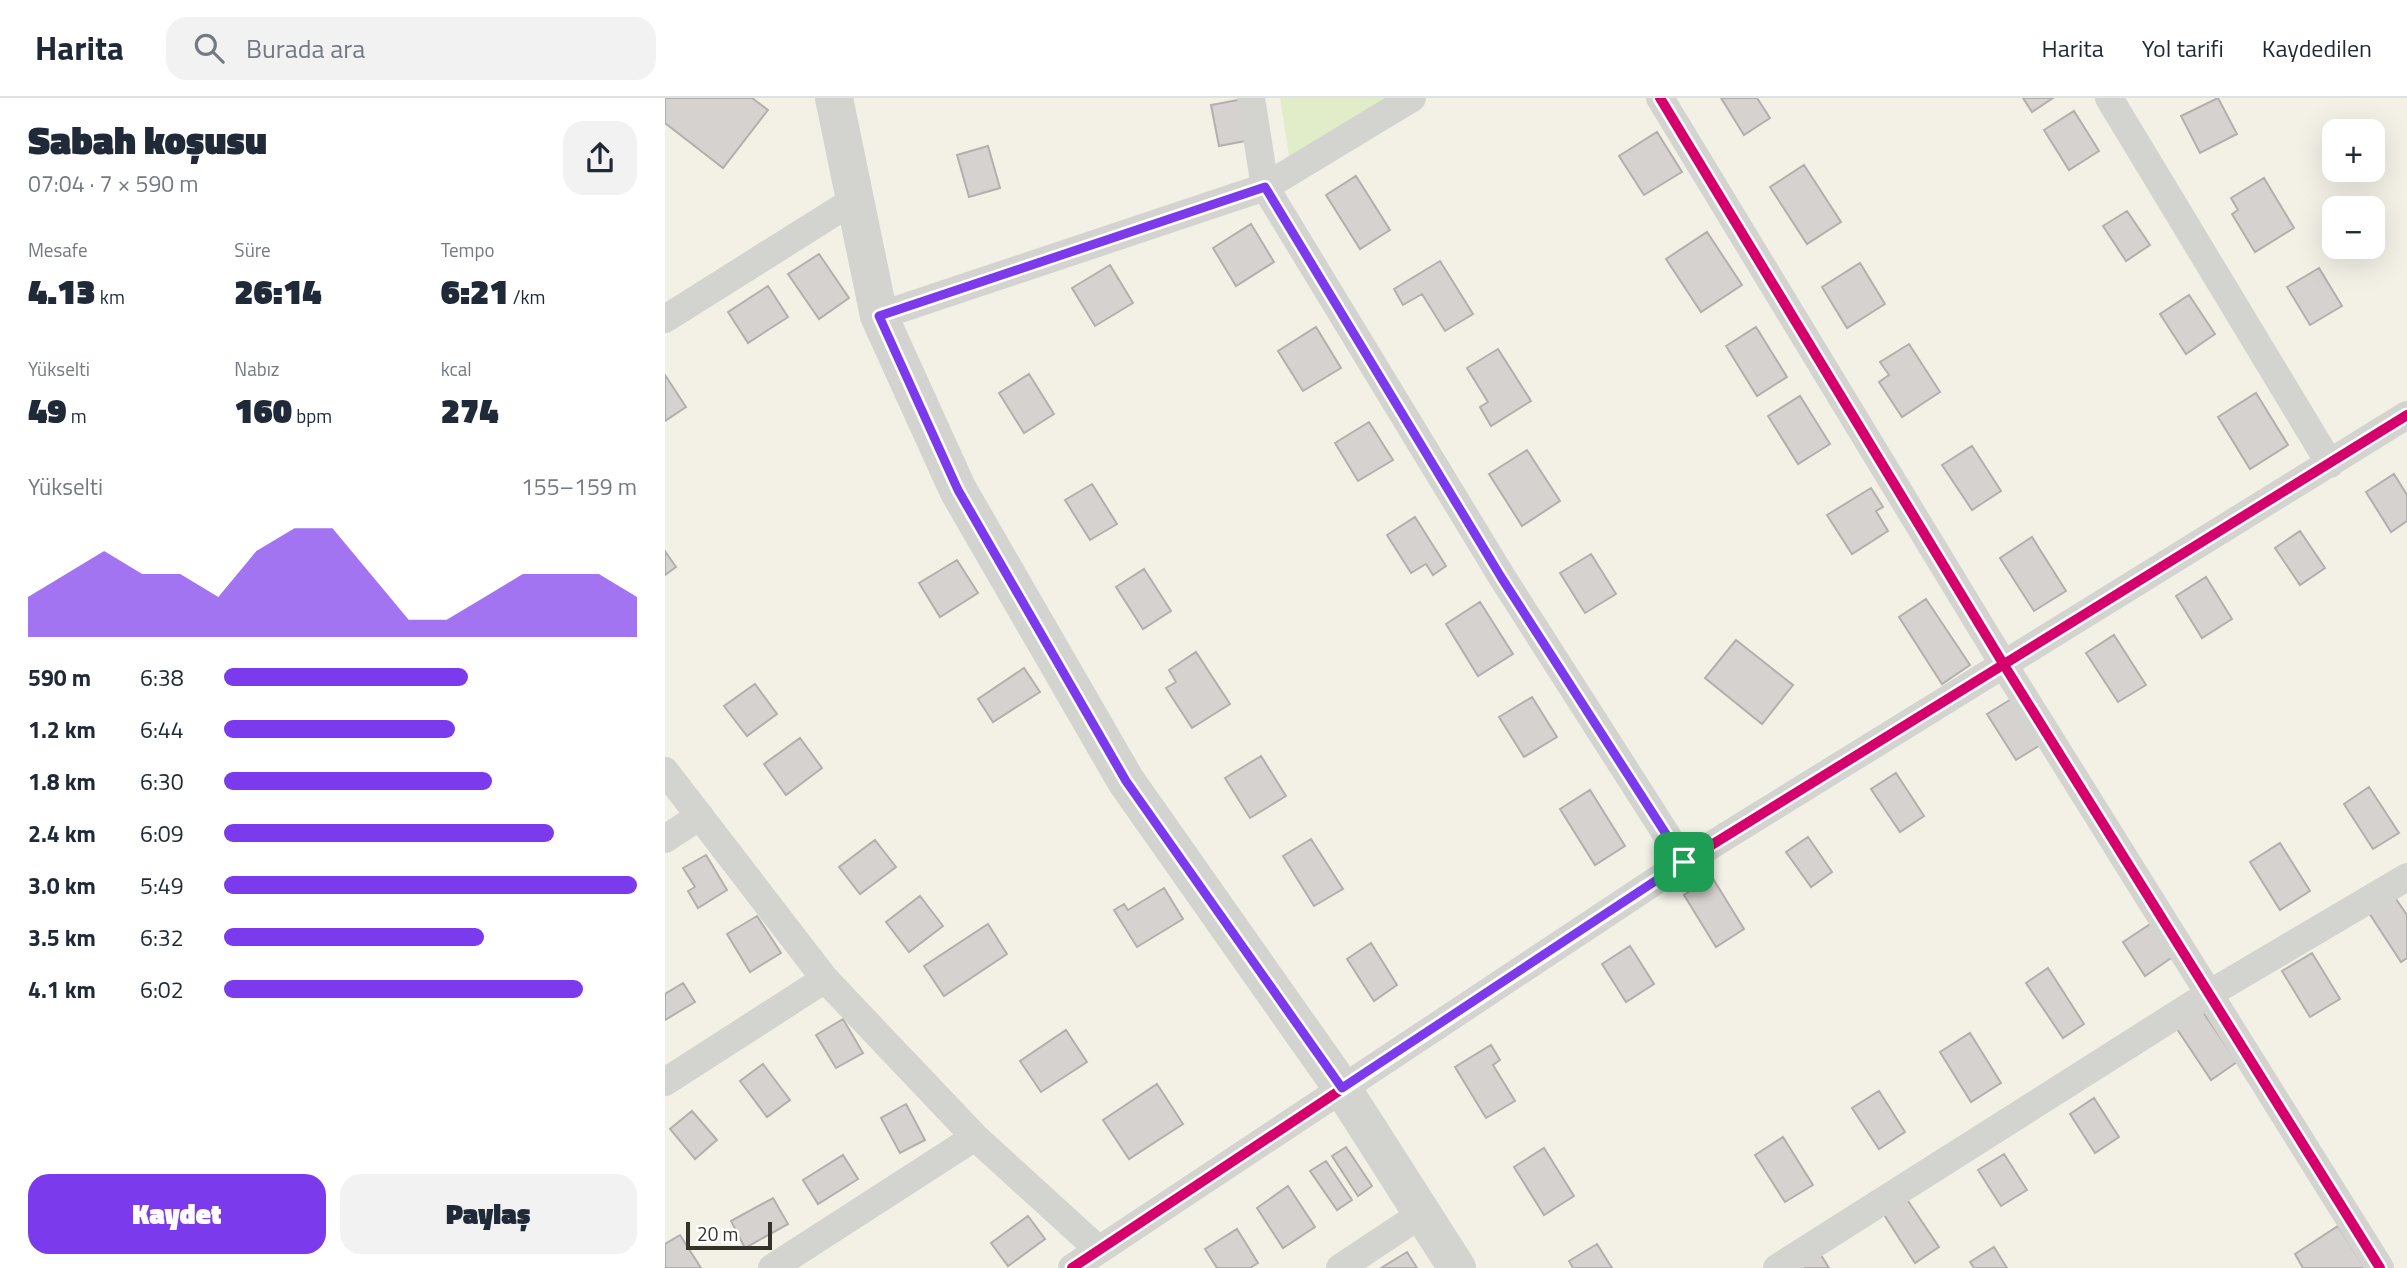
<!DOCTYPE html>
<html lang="tr">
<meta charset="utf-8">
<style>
:root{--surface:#fff;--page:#f2f2f3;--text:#1f2937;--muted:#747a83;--line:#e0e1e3;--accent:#7c3aed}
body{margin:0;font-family:"Titillium Web",sans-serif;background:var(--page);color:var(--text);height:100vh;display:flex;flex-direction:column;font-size:26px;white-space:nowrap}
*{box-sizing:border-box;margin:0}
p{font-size:23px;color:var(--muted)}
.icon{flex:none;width:38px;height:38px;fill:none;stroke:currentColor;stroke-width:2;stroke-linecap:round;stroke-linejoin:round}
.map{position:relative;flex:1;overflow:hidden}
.details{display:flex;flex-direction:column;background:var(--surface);width:665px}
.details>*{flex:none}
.tools{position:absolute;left:1657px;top:21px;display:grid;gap:14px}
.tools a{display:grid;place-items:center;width:63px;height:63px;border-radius:14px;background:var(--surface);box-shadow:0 7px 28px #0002;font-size:35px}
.scale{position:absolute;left:21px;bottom:18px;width:86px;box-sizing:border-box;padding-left:7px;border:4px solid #34332b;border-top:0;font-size:19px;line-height:24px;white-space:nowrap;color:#34332b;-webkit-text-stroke:5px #fff;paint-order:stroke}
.pin{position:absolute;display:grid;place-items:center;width:60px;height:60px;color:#fff;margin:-30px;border-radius:14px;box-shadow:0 4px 10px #0006}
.round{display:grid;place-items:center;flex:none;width:74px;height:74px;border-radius:21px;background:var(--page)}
.overview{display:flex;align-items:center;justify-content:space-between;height:119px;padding:0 28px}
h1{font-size:38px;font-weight:800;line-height:52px}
.figures{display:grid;grid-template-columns:repeat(3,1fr);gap:10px;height:119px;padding:7px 28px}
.figures div{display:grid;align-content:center}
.figures b{font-size:35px;font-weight:800}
.figures small{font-size:19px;font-weight:400}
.figures p{font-size:19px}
.chart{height:196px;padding:14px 28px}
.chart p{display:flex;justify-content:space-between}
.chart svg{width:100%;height:126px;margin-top:7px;fill:var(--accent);opacity:.7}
.action{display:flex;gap:14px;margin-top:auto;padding:14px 28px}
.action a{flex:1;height:80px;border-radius:21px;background:var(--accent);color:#fff;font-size:28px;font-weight:800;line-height:80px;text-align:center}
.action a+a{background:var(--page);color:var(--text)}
ul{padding:0 28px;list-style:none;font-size:23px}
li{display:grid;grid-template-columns:112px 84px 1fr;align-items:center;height:52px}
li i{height:18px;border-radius:9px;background:var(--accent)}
header{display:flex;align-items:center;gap:42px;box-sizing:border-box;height:98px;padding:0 35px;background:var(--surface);border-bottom:2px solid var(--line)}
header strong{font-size:33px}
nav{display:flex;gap:38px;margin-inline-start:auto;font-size:24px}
.search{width:490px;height:63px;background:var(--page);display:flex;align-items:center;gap:18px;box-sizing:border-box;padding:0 24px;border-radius:21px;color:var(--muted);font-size:26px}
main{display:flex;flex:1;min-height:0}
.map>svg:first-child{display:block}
</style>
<header>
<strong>Harita</strong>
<div class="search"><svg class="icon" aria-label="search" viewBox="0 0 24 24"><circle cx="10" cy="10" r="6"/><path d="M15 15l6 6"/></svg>Burada ara</div>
<nav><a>Harita</a><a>Yol tarifi</a><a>Kaydedilen</a></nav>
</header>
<main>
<section class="details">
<div class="overview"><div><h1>Sabah koşusu</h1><p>07:04 · 7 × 590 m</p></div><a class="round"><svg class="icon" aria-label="share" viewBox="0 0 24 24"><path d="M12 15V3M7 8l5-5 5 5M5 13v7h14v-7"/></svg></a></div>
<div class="figures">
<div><p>Mesafe</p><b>4.13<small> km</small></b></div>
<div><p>Süre</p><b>26:14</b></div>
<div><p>Tempo</p><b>6:21<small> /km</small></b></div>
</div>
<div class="figures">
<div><p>Yükselti</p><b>49<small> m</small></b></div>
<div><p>Nabız</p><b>160<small> bpm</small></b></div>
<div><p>kcal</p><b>274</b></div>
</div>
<div class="chart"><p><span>Yükselti</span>155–159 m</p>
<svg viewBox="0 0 160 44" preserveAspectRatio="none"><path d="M0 44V30L10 22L20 14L30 22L40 22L50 30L60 14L70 6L80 6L90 22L100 38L110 38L120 30L130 22L140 22L150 22L160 30V44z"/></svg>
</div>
<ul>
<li><b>590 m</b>6:38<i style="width:59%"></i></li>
<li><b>1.2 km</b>6:44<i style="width:56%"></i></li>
<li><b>1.8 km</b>6:30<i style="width:65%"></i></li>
<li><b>2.4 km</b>6:09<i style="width:80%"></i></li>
<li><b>3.0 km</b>5:49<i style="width:100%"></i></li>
<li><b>3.5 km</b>6:32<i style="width:63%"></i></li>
<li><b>4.1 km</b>6:02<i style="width:87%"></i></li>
</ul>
<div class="action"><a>Kaydet</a><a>Paylaş</a></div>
</section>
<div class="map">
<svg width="1742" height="1170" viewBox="0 0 1742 1170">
<rect width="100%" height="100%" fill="#f3f1e6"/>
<path fill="#e1edc8" d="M 615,0 L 722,0 L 625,64 Z"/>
<path fill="#d6d2cf" stroke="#b3afac" stroke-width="2" d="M 0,0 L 87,0 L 103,12 L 58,70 L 0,25 Z
M 1056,0 L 1092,0 L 1105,20 L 1079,37 Z
M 1358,0 L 1388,0 L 1367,14 Z
M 1553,0 L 1572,36 L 1535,55 L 1516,18 Z
M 578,1 L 586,42 L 554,48 L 546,7 Z
M 1409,13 L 1434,53 L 1404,72 L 1379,32 Z
M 992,34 L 1017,74 L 979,97 L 954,58 Z
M 323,48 L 335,90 L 304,99 L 292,57 Z
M 1139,67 L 1176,124 L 1142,146 L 1105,89 Z
M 691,78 L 725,132 L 695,151 L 661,97 Z
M 1599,80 L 1629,130 L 1590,154 L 1567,116 L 1573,112 L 1566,100 Z
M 1462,113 L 1485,147 L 1461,163 L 1438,128 Z
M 586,126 L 609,164 L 571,188 L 548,150 Z
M 1042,134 L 1077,187 L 1036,214 L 1001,161 Z
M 154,156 L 184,200 L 154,221 L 123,176 Z
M 775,163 L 808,216 L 780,233 L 757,196 L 738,207 L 729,191 Z
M 1195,165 L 1220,206 L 1182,230 L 1157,189 Z
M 445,167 L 468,205 L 430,228 L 407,190 Z
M 1654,170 L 1677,208 L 1645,227 L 1622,189 Z
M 103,188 L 123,219 L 83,245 L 63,214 Z
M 1524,197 L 1550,236 L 1521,256 L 1495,216 Z
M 651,229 L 676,270 L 638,293 L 613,253 Z
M 1091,229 L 1122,279 L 1092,298 L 1061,248 Z
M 1244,246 L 1275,294 L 1237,319 L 1214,284 L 1224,277 L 1215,264 Z
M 833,251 L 866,303 L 826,328 L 815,309 L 823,304 L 802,270 Z
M 364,276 L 389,316 L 359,335 L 334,295 Z
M 0,277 L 21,309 L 0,323 Z
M 1591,295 L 1623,347 L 1585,371 L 1553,319 Z
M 1135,298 L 1165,346 L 1133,366 L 1103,318 Z
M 704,324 L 728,362 L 693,383 L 670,345 Z
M 1307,348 L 1336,393 L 1307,412 L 1277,367 Z
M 862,352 L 895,403 L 857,428 L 824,376 Z
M 1729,376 L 1742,397 L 1742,423 L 1726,434 L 1701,394 Z
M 427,386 L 452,426 L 425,442 L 400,402 Z
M 1206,390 L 1218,409 L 1211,413 L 1223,433 L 1187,456 L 1162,417 Z
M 750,419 L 781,468 L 768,477 L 761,466 L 746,475 L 722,437 Z
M 1635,433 L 1660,470 L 1635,487 L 1610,450 Z
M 1367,439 L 1401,493 L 1369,513 L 1335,460 Z
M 0,453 L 11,469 L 0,477 Z
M 926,456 L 951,496 L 920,515 L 895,475 Z
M 292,462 L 313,495 L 275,519 L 254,485 Z
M 479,471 L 506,513 L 478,531 L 451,489 Z
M 1541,479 L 1567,521 L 1537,540 L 1511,498 Z
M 1261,501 L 1305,567 L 1277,586 L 1234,519 Z
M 815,504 L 848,556 L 813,578 L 781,526 Z
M 1449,537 L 1481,587 L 1453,604 L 1421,555 Z
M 1071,542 L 1128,587 L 1097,626 L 1040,580 Z
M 531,554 L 565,606 L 527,630 L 501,590 L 511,584 L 504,572 Z
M 359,570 L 375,594 L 328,624 L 313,601 Z
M 90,586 L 112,616 L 82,638 L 59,608 Z
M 867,599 L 892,639 L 859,659 L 834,619 Z
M 1348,600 L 1377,646 L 1351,662 L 1322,616 Z
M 135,640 L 157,670 L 121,697 L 99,666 Z
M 596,658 L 621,698 L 585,720 L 560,680 Z
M 1231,675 L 1259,718 L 1235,734 L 1206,691 Z
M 1704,689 L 1734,735 L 1708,751 L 1679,706 Z
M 925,692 L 960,748 L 930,767 L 895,711 Z
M 1143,739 L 1167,774 L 1146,789 L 1121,754 Z
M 646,741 L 678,791 L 649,808 L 618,758 Z
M 210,742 L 231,769 L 195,796 L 174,769 Z
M 1615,745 L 1645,793 L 1615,812 L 1585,764 Z
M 41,757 L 62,792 L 33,810 L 23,793 L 30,789 L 18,770 Z
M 1047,779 L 1079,831 L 1051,849 L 1019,797 Z
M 499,790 L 518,821 L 472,849 L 449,812 L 459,806 L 463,812 Z
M 255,798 L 278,828 L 244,854 L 221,824 Z
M 1729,798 L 1742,817 L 1742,860 L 1736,864 L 1704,815 Z
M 92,818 L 116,855 L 85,874 L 62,836 Z
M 1487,825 L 1509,858 L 1480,878 L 1458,844 Z
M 323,826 L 342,856 L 279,898 L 259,868 Z
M 706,845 L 732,887 L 709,903 L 682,861 Z
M 965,848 L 989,886 L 961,904 L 937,866 Z
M 1647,855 L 1675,901 L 1645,919 L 1617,873 Z
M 1383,870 L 1419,926 L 1398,940 L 1361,885 Z
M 18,885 L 30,904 L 0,922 L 0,896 Z
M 1538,914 L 1572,964 L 1546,982 L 1512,931 Z
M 178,921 L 198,955 L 171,970 L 151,937 Z
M 401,932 L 422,964 L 376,994 L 355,963 Z
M 1305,935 L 1336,985 L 1306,1004 L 1275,954 Z
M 826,947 L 835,962 L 828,967 L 850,1003 L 821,1020 L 790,969 Z
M 98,966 L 125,1002 L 102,1019 L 75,983 Z
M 492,986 L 518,1026 L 464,1061 L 438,1022 Z
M 1214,993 L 1240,1034 L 1214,1051 L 1187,1010 Z
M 1429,1000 L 1454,1039 L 1430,1055 L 1405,1016 Z
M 241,1006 L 260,1042 L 235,1055 L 216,1020 Z
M 27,1013 L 52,1042 L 30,1061 L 5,1031 Z
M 1118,1039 L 1148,1087 L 1120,1104 L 1090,1057 Z
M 681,1049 L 707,1088 L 693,1098 L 667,1058 Z
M 879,1050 L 909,1098 L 879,1117 L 849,1069 Z
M 1339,1056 L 1362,1092 L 1336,1108 L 1313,1072 Z
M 178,1057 L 193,1081 L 153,1106 L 138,1082 Z
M 661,1063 L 687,1102 L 672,1112 L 645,1073 Z
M 623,1088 L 650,1129 L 618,1150 L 592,1110 Z
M 1239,1097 L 1274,1149 L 1250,1165 L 1216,1112 Z
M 108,1100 L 123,1126 L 80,1150 L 66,1123 Z
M 363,1118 L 380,1141 L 343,1168 L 326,1145 Z
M 1673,1128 L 1700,1170 L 1638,1170 L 1630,1156 Z
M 572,1131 L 593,1165 L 585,1170 L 552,1170 L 540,1151 Z
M 15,1137 L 36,1170 L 0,1170 L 0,1146 Z
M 932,1146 L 947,1170 L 908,1170 L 904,1163 Z
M 1329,1149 L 1342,1170 L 1309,1170 L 1305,1164 Z
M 742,1154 L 752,1170 L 716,1170 Z
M 1156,1157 L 1164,1170 L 1135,1170 Z"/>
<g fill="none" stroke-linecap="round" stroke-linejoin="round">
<path stroke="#d3d3d0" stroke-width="28" d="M 586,0 L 600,89 L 837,479 L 1019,764
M 995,0 L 1339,567 L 1715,1170
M 1444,0 L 1665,366
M 214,218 L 600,89 L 747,0
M 0,221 L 189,102
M 0,673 L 160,881 L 310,1039 L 434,1152
M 0,741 L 35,718
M 0,984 L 160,881
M 107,1170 L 310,1039
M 407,1170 L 1019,764 L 1742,317
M 675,1170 L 758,1115
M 1112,1170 L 1544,896 L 1742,779"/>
<path stroke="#d3d3d0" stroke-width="38" d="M 169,0 L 214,218 L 293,392 L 461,683 L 677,990 L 792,1170"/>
<defs>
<path id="cycleway" d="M 995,0 L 1339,567 L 1715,1170
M 407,1170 L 1019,764 L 1742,317"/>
</defs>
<use href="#cycleway" stroke="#fff" stroke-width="15"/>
<use href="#cycleway" stroke="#d6006c" stroke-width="10"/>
</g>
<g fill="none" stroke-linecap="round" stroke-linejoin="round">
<defs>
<path id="route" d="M 600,89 L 836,479 L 1019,764 L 677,990 L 461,683 L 293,392 L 214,218 Z"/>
</defs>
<use href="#route" stroke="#fff" stroke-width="14"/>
<use href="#route" stroke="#7c3aed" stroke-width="9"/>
</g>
</svg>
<div class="tools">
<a>+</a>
<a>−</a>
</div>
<div class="scale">20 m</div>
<div class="pin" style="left:1019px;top:764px;background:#1e9e55"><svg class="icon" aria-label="arrive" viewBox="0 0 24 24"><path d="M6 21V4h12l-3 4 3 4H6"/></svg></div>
</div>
</main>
